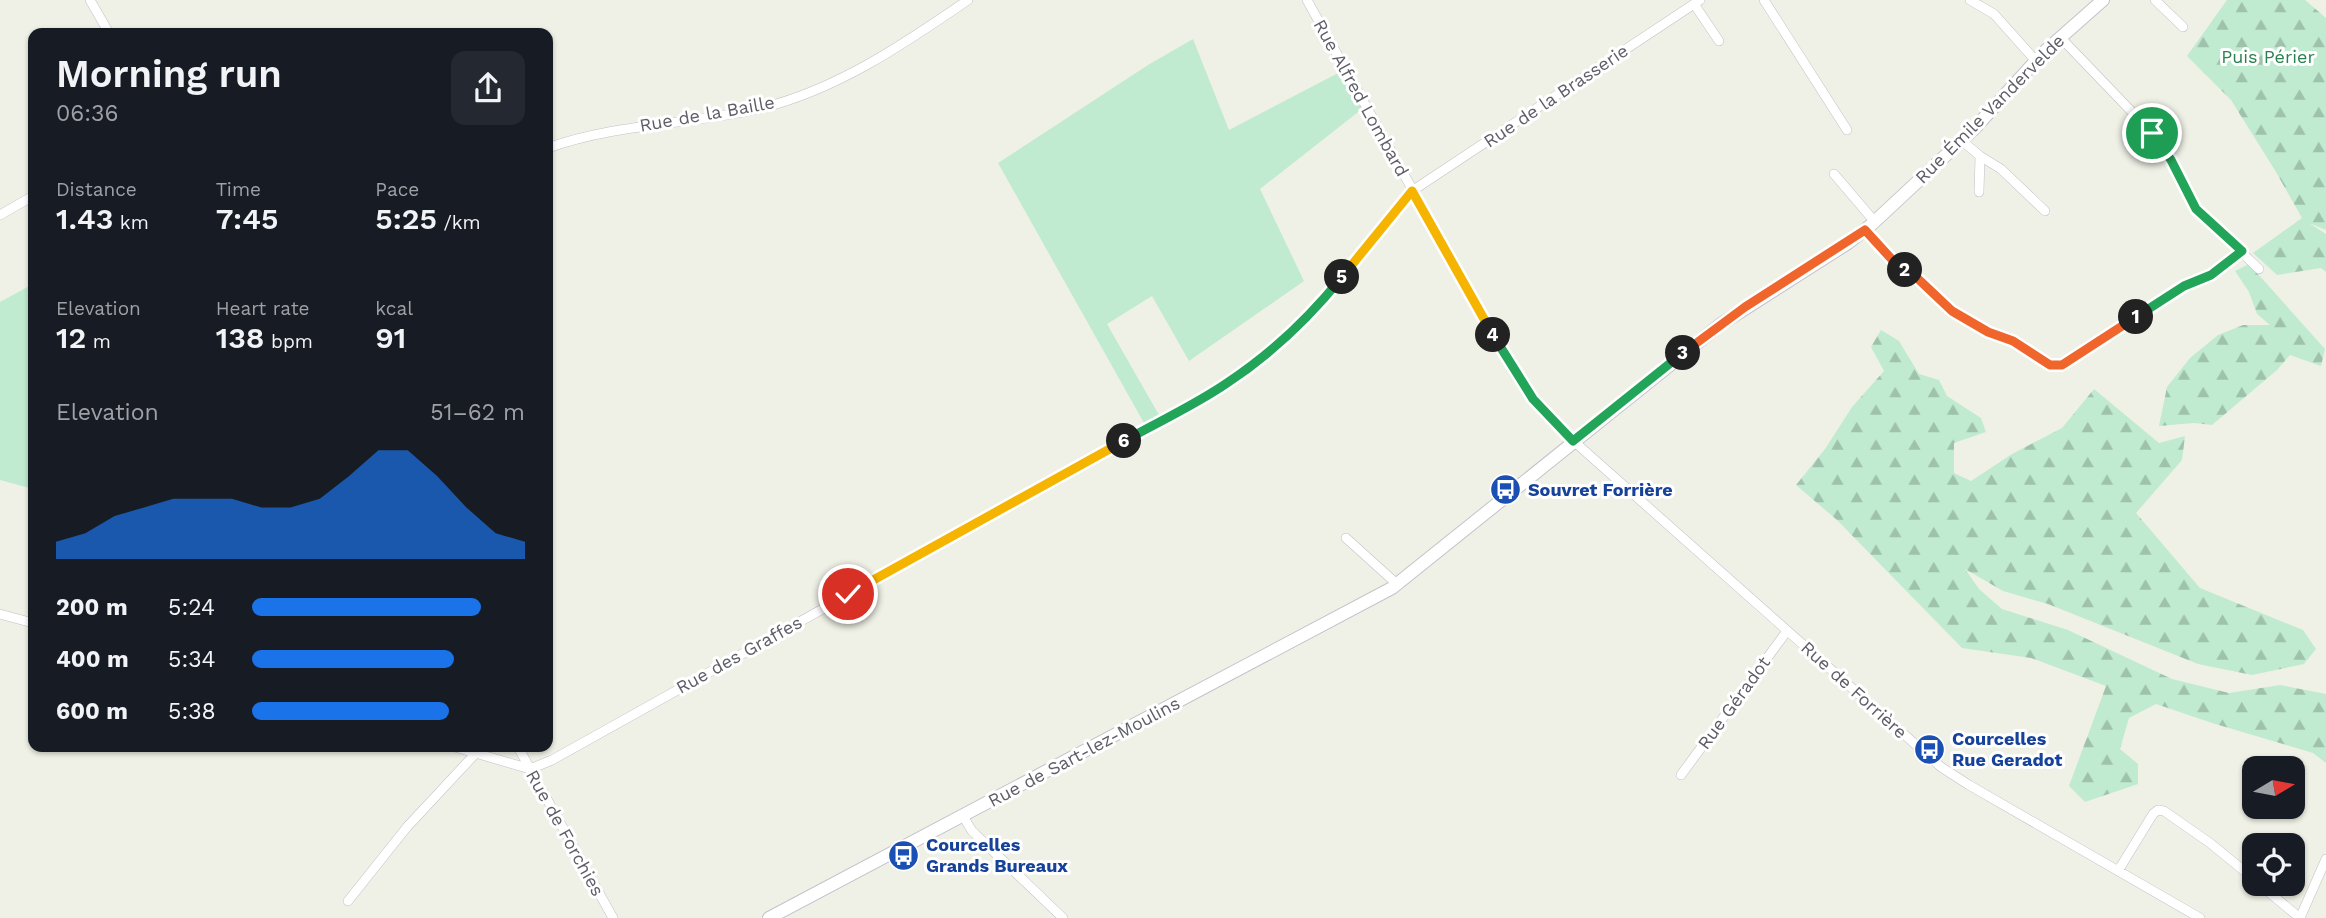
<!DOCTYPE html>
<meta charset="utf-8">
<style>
:root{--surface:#171b24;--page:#242831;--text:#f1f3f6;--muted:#9ea1a6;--accent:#1a73e8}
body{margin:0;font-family:"Work Sans",sans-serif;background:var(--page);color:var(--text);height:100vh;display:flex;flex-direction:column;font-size:26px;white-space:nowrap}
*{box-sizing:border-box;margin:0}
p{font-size:23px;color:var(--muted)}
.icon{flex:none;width:38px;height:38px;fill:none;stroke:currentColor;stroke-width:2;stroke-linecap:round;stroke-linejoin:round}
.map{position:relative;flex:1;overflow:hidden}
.sheet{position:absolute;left:28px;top:28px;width:525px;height:724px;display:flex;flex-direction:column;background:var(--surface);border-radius:14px;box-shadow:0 2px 5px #0004}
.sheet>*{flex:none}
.needle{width:46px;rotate:80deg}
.buttons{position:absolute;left:2242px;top:756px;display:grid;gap:14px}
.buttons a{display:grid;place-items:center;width:63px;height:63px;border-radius:14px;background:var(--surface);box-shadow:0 2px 5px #0004;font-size:35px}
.pin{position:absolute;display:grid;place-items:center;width:60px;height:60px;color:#fff;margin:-30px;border:4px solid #fff;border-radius:50%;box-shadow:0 2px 7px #0007}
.km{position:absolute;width:35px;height:35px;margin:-18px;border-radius:50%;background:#222;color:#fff;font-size:19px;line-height:35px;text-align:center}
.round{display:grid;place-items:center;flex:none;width:74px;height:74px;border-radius:14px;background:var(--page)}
.headline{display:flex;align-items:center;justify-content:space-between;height:119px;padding:0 28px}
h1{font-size:38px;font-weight:600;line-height:52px}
.stats{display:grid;grid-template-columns:repeat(3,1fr);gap:10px;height:119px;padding:7px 28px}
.stats div{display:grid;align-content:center}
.stats b{font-size:30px;font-weight:600}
.stats small{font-size:19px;font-weight:400}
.stats p{font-size:19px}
.chart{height:196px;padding:14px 28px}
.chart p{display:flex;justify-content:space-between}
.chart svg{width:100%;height:126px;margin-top:7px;fill:var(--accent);opacity:.7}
ul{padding:0 28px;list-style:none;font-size:23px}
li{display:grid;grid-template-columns:112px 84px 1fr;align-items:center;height:52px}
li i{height:18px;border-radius:9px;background:var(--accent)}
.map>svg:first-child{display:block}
</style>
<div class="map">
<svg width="2326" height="918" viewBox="0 0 2326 918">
<defs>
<pattern id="forest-firs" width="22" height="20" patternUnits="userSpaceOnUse" patternTransform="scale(1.75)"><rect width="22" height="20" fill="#c0ebd1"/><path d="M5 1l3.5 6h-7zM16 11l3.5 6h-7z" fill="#9fc2ad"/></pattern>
</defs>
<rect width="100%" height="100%" fill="#eff1e6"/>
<path fill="#c0ebd1" d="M 1193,39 L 1229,130 L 1342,71 L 1362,109 L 1260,189 L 1304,281 L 1189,361 L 1152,296 L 1107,324 L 1159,415 L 1144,423 L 998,163 L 1148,65 Z
M 33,284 L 33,489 L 0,480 L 0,302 Z"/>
<path fill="url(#forest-firs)" d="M 2227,0 L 2305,0 L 2326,18 L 2326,230 L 2309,223 L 2326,234 L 2326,272 L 2321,268 L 2277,275 L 2253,253 L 2302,218 L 2276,172 L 2231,100 L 2187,56 Z
M 2249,264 L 2325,349 L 2321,366 L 2290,355 L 2277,370 L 2212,425 L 2194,423 L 2159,426 L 2167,387 L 2190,358 L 2218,335 L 2243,325 L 2270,325 L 2257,314 L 2249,292 L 2235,271 Z
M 1881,330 L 1899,341 L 1919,374 L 1939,380 L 1947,396 L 1981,418 L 1986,432 L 1954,443 L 1954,473 L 1971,481 L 2012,454 L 2062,428 L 2094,389 L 2159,443 L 2185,436 L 2182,460 L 2136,513 L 2200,588 L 2303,630 L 2316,649 L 2304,664 L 2252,675 L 2198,664 L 2048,604 L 2003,591 L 1965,569 L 1979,589 L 2002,609 L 2068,630 L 2172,679 L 2229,693 L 2280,685 L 2326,694 L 2326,763 L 2313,753 L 2212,723 L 2156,704 L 2129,718 L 2120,749 L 2138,764 L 2138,784 L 2085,802 L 2069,786 L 2106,686 L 2031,658 L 1962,648 L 1837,520 L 1796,485 L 1825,449 L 1852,407 L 1884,371 L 1871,347 Z"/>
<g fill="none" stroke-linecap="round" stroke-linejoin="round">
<defs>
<path id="street" d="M 90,0 L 109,33
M 1307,0 L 1515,374 L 1533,399 L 1560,429 L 1941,767 L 1969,785 L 2200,918
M 1764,0 L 1847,130
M 1970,0 L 1994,14 L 2035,60
M 2155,0 L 2183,27
M 1694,4 L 1719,41
M 2060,37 L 2158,139 L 2171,160 L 2196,209 L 2259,269
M 1961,140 L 1980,156 L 2001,169 L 2045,211
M 548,148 C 617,123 691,125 762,108 C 838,89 904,44 968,0
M 1834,174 L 1875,222
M 1979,192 L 1980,156
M 0,215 L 33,196
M 1865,230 L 1897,265 L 1915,276 L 1952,311 L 1988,332 L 2013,341 L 2050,365 L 2062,365 L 2184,286 L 2211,275 L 2242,251
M 1346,538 L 1398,585
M 0,614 L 33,623
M 455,747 L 530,769
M 518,747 L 613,918
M 530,769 L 552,760 L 1226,384 L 1274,348 L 1325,298 L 1412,191 L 1700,0
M 1681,775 L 1787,631
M 963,816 L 972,831 L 1063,918
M 2118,871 L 2153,814 L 2158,810 L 2164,811 L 2210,843 L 2254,879
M 2259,884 L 2300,918
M 348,901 L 407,827 L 476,753
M 2300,918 L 2326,859"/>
<path id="secondary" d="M 769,918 L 1392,588 L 1721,324 L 1848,243 L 1871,225 L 1974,129 L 2043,53 L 2103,0"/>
</defs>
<use href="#street" stroke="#c0c0c8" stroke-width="10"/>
<use href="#secondary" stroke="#c3c2cc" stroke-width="14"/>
<use href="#street" stroke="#fff" stroke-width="9"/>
<use href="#secondary" stroke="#fff" stroke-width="12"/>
</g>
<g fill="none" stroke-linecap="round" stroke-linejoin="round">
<defs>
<path id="split-1" d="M 2136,317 L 2184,286 L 2211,275 L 2242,251 L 2196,209 L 2171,160 L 2152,133"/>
<path id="split-2" d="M 1905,270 L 1915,276 L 1952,311 L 1988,332 L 2013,341 L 2050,365 L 2062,365 L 2136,317"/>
<path id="split-3" d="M 1683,353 L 1745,307 L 1865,230 L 1897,265 L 1905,270"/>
<path id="split-4" d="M 1493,335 L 1533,399 L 1573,441 L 1683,353"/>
<path id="split-5" d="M 1342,277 L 1412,191 L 1493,335"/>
<path id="split-6" d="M 1124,441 C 1158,422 1195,405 1227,383 C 1271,354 1309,318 1342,277"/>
<path id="split-7" d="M 848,594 L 1124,441"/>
</defs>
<use href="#split-1" stroke="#fff" stroke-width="14"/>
<use href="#split-2" stroke="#fff" stroke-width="14"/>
<use href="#split-3" stroke="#fff" stroke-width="14"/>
<use href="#split-4" stroke="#fff" stroke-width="14"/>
<use href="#split-5" stroke="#fff" stroke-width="14"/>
<use href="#split-6" stroke="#fff" stroke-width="14"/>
<use href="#split-7" stroke="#fff" stroke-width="14"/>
<use href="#split-1" stroke="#22a559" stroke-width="9"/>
<use href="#split-2" stroke="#f0652b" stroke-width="9"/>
<use href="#split-3" stroke="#f0652b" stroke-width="9"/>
<use href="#split-4" stroke="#22a559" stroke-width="9"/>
<use href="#split-5" stroke="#f5b400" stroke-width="9"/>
<use href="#split-6" stroke="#22a559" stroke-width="9"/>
<use href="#split-7" stroke="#f5b400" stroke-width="9"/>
</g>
<defs>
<symbol id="bus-disc" viewBox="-11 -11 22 22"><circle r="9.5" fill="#1a4fb4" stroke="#fff"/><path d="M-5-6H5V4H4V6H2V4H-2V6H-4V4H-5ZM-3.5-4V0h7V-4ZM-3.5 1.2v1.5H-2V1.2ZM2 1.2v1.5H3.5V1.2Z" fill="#fff"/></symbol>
</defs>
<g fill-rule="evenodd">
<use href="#bus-disc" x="1488" y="472" width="35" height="35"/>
<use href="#bus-disc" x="1912" y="732" width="35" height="35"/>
<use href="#bus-disc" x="886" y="838" width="35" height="35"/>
</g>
<g text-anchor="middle" stroke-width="6" stroke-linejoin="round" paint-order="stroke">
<g font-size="18" fill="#2b8052" stroke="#fff">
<text x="2268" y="63">Puis Périer</text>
</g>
<g font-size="18" fill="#5d5e68" stroke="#fff">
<text transform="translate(1556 96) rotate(-34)" y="6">Rue de la Brasserie</text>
<text transform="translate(1361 98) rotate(61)" y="6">Rue Alfred Lombard</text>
<text transform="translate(1990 109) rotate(-45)" y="6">Rue Émile Vandervelde</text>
<text transform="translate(707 114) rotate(-10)" y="6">Rue de la Baille</text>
<text transform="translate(739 655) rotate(-29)" y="6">Rue des Graffes</text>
<text transform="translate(1854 690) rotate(42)" y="6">Rue de Forrière</text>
<text transform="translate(1734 703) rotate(-54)" y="6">Rue Géradot</text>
<text transform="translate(1084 752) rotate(-28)" y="6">Rue de Sart-lez-Moulins</text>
<text transform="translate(565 833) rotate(61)" y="6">Rue de Forchies</text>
</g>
<g font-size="18" font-weight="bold" fill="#164399" stroke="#fff" text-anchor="start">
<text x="1528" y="496">Souvret Forrière</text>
<text x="1952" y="745">Courcelles<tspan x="1952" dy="21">Rue Geradot</tspan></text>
<text x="926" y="851">Courcelles<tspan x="926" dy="21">Grands Bureaux</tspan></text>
</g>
</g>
</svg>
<div class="buttons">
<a><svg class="needle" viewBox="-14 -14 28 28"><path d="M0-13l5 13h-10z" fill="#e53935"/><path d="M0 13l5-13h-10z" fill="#9ea1a6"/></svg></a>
<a><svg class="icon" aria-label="locate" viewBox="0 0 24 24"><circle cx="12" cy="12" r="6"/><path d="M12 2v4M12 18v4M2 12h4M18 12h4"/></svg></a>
</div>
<div class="pin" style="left:2152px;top:133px;background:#1e9e55"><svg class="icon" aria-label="arrive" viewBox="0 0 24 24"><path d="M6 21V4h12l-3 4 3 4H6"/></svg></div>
<div class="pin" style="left:848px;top:594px;background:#d93025"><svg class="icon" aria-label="check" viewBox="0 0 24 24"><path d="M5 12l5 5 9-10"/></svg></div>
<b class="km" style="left:2136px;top:317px">1</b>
<b class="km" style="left:1905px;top:270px">2</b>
<b class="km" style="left:1683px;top:353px">3</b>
<b class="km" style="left:1493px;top:335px">4</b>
<b class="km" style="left:1342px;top:277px">5</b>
<b class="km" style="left:1124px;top:441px">6</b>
<section class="sheet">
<div class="headline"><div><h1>Morning run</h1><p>06:36</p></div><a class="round"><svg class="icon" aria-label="share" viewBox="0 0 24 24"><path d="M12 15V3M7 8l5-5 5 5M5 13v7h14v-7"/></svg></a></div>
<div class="stats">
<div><p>Distance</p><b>1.43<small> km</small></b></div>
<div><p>Time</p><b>7:45</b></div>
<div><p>Pace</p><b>5:25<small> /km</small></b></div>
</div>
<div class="stats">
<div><p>Elevation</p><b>12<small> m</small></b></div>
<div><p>Heart rate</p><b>138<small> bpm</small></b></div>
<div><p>kcal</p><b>91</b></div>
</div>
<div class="chart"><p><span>Elevation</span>51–62 m</p>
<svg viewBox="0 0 160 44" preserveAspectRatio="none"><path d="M0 44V38L10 35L20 29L30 26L40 23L50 23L60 23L70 26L80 26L90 23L100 15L110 6L120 6L130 15L140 26L150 35L160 38V44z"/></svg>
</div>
<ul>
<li><b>200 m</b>5:24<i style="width:84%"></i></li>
<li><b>400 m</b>5:34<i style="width:74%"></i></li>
<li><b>600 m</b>5:38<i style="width:72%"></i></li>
</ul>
</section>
</div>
